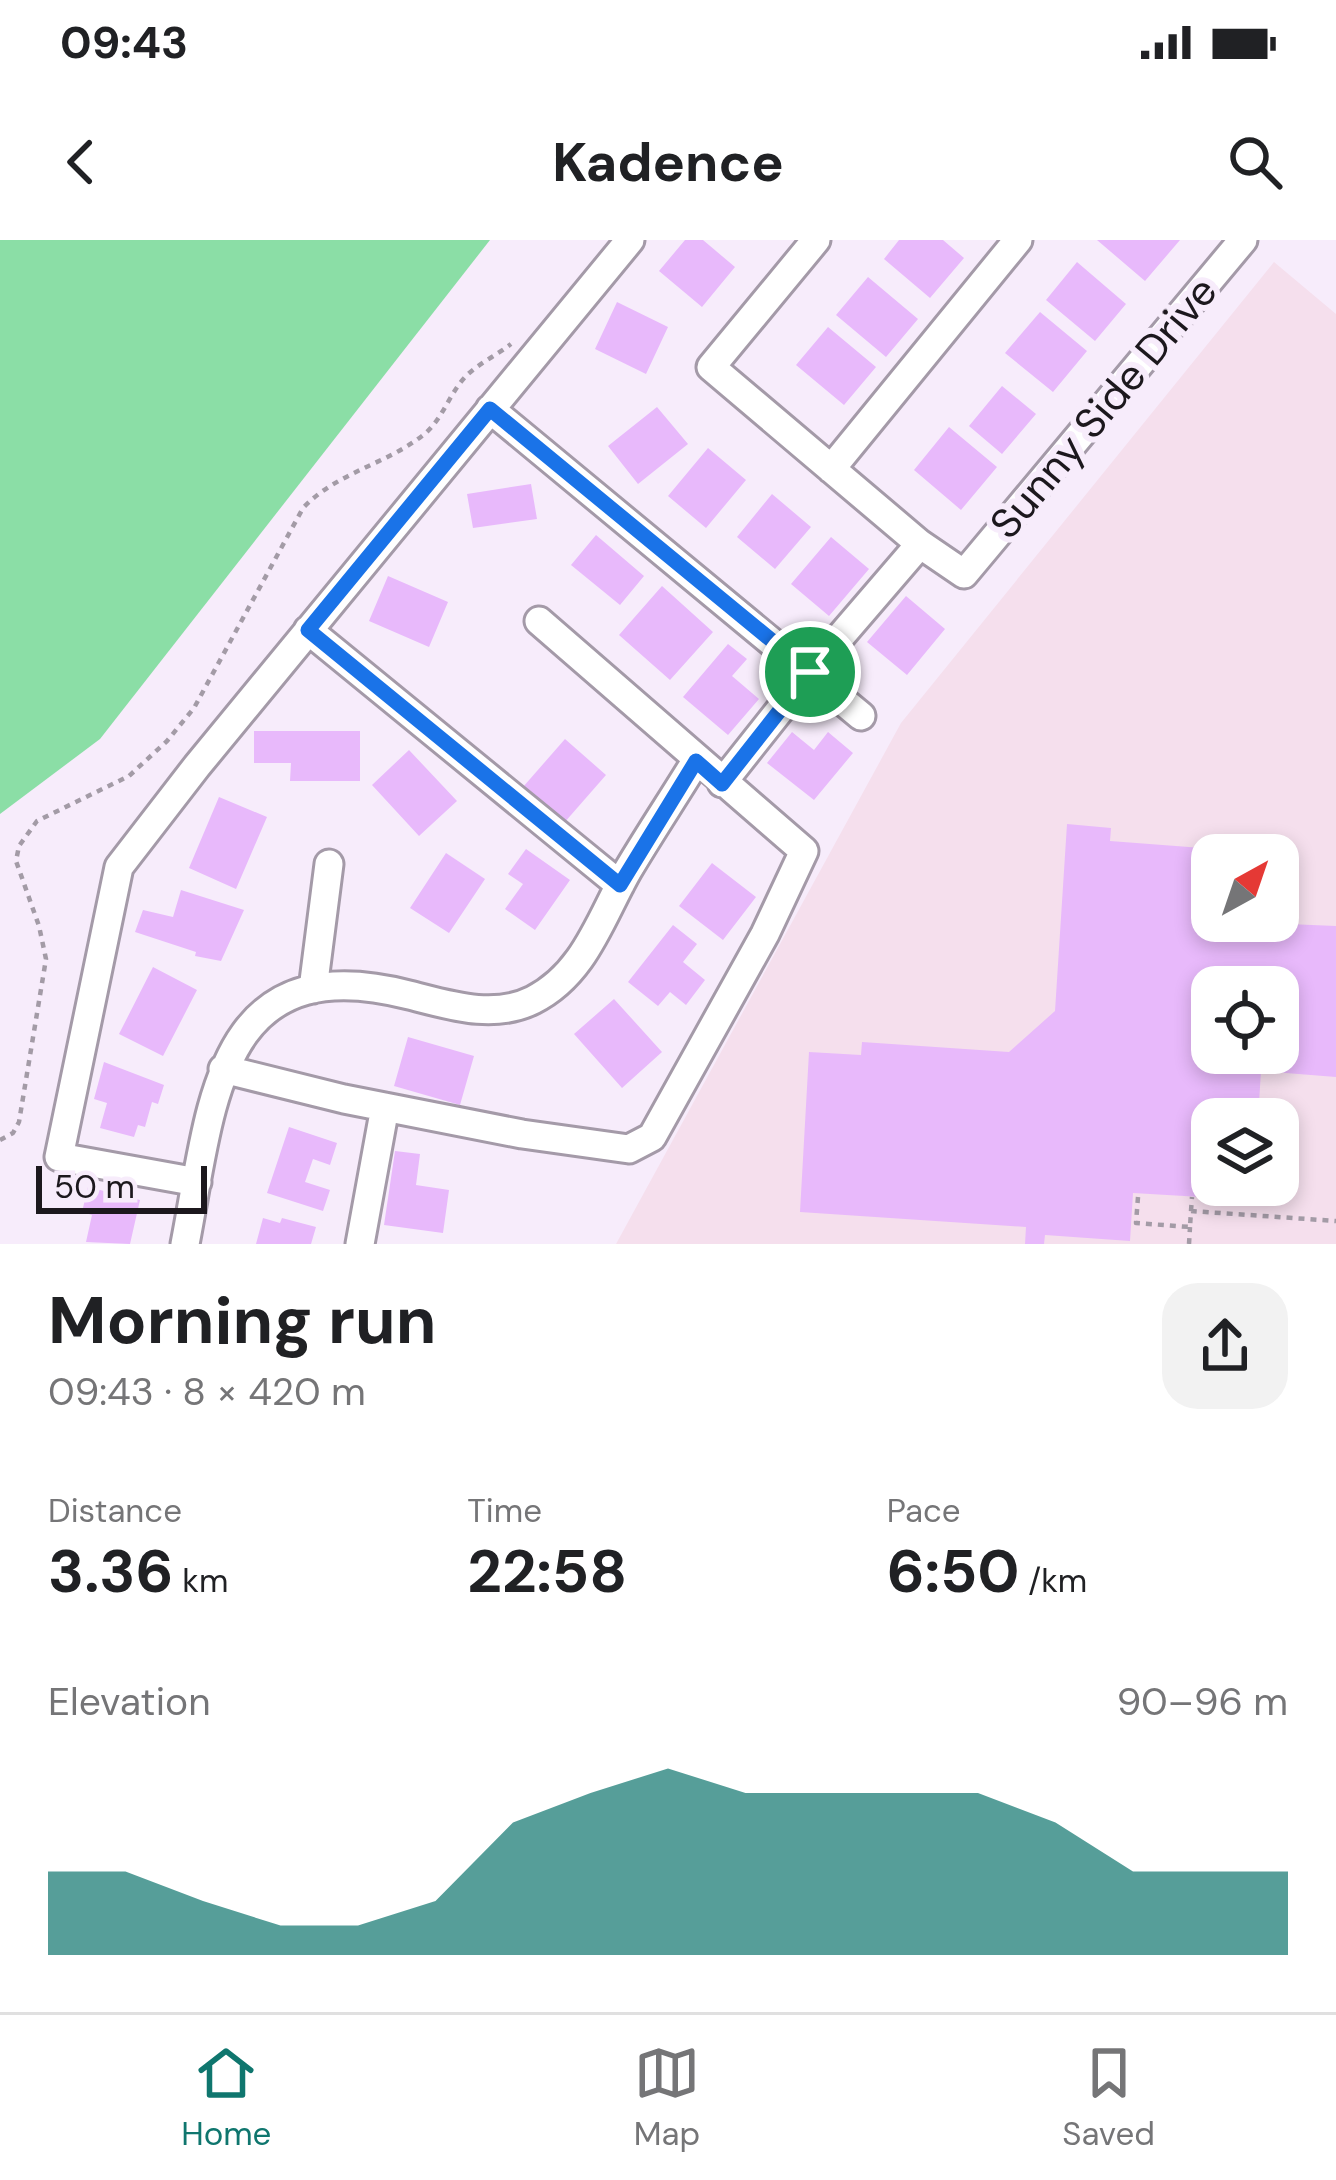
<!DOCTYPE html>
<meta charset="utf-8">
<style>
:root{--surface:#fff;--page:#f2f2f2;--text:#202124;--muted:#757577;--line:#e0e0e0;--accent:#0f766e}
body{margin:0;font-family:"DM Sans",sans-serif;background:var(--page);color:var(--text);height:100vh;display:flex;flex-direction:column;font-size:45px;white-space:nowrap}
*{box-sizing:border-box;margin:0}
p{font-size:39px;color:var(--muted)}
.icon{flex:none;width:66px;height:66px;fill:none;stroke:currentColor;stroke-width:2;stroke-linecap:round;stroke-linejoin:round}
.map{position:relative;height:1004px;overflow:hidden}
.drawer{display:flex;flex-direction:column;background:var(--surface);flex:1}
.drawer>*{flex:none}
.needle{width:78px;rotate:40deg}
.buttons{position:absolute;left:1191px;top:594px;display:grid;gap:24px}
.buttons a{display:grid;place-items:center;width:108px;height:108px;border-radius:24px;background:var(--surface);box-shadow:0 6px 18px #0003;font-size:60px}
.scale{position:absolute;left:36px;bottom:30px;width:171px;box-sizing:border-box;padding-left:12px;border:6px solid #1c181d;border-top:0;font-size:33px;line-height:42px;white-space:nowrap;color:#1c181d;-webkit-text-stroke:9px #f7ecfb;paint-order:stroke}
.pin{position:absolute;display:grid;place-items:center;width:102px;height:102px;color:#fff;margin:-51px;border:6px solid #fff;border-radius:50%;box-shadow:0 3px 12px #0007}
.round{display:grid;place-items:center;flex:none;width:126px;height:126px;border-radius:36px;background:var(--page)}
.overview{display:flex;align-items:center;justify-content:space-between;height:204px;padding:0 48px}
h1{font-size:66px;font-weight:700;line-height:90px}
.metrics{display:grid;grid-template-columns:repeat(3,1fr);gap:18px;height:204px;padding:12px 48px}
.metrics div{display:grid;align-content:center}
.metrics b{font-size:60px;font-weight:700}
.metrics small{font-size:33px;font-weight:400}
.metrics p{font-size:33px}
.chart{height:336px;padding:24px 48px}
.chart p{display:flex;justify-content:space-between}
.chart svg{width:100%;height:216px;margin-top:12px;fill:var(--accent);opacity:.7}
.status{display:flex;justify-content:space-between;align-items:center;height:84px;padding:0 60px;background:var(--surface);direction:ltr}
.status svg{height:33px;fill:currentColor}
header{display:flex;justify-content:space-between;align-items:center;height:156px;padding:0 48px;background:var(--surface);font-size:54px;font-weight:700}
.dock{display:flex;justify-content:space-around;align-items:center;height:168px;border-top:3px solid var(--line);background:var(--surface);font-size:33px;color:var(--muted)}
.dock a{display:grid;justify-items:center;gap:6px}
.dock .active{color:var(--accent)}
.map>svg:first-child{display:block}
</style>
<div class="status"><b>09:43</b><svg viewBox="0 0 49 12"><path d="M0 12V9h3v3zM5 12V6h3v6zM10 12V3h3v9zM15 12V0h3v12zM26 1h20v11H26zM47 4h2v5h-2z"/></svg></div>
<header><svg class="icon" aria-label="back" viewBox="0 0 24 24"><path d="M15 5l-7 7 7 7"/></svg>Kadence<svg class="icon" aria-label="search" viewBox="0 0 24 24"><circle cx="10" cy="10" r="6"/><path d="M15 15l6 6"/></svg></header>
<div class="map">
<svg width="1336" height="1004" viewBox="0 0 1336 1004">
<rect width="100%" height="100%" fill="#f7ecfb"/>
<path fill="#f5dfed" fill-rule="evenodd" d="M 1274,22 L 1336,74 L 1336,1004 L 616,1004 L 901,483 ZM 1212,615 L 1278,615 L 1278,681 L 1212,681 ZM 1212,747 L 1278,747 L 1278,813 L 1212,813 ZM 1212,879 L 1278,879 L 1278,945 L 1212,945 Z"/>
<path fill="#8bdea6" d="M 0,0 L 490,0 L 100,499 L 0,574 Z"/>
<path fill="#e8b9fb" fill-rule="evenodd" d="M 685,0 L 703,0 L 735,27 L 702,67 L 659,31 Z
M 899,0 L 943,0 L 964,18 L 930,58 L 884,19 Z
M 1097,0 L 1180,0 L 1145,41 Z
M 1077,22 L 1126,64 L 1095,101 L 1046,60 Z
M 868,37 L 918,79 L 886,117 L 836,75 Z
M 617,62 L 668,87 L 646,134 L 595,109 Z
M 1040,72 L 1087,111 L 1053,152 L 1005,113 Z
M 828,87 L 876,127 L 844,165 L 796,125 Z
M 1002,146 L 1036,174 L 1002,214 L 969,186 Z
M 657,167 L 688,204 L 638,244 L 608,206 Z
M 949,187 L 997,227 L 961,270 L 914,230 Z
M 708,208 L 746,240 L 706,288 L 668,256 Z
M 531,244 L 537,279 L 473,288 L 467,254 Z
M 772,254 L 811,287 L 775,329 L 737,297 Z
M 596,295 L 644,336 L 620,365 L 571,325 Z
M 831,297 L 869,329 L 829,376 L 791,344 Z
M 388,336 L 448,362 L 429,407 L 369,381 Z
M 662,346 L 713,392 L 670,440 L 619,395 Z
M 906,356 L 945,389 L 907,435 L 867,402 Z
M 728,404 L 747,419 L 732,436 L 759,459 L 728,495 L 683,457 Z
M 254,491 L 360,491 L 360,541 L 290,541 L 291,523 L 254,523 Z
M 792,492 L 814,510 L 828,492 L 853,513 L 814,560 L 767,523 Z
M 565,499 L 606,535 L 564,583 L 523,547 Z
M 409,510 L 457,561 L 419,596 L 372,545 Z
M 219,557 L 267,577 L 236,649 L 189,628 Z
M 1067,584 L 1111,588 L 1110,601 L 1202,608 L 1198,663 L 1212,665 L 1212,681 L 1336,686 L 1336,837 L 1261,831 L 1258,879 L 1212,879 L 1212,945 L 1253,945 L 1252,960 L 1133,953 L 1130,1001 L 1045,995 L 1044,1004 L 1025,1004 L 1026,987 L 800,972 L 809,812 L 861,815 L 862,802 L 1009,812 L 1055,771 ZM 1212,747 L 1278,747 L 1278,813 L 1212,813 Z
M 526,609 L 570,640 L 535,690 L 505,669 L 523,644 L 508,634 Z
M 446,613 L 485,639 L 449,693 L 410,668 Z
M 712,623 L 756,657 L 723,700 L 679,666 Z
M 181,650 L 244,670 L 221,721 L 195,716 L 196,712 L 135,692 L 143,670 L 173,677 Z
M 673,685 L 697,704 L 683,722 L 705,740 L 686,765 L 670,752 L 658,766 L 628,742 Z
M 153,727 L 197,750 L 163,816 L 119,794 Z
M 614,759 L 662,812 L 622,848 L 574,794 Z
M 408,797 L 474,816 L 460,865 L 394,846 Z
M 104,822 L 164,845 L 158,864 L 152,862 L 145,887 L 138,885 L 134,897 L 100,888 L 107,863 L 94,859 Z
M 289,887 L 337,903 L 330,925 L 313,919 L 305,942 L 330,950 L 323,971 L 267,953 Z
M 395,911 L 420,914 L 416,945 L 449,950 L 443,993 L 384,985 Z
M 88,947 L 140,960 L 130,1004 L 86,1002 L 92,975 L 82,972 Z
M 263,978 L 280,983 L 282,978 L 316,987 L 311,1004 L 256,1004 Z"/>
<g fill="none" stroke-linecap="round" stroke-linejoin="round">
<defs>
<path id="minor" d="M 816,0 L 711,127 L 920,304 L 964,334 L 1243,0
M 490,169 L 861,476
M 831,229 L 1018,0
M 308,390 L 620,645
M 722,543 L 810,432 L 920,304
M 313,749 L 329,624
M 223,829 L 344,859 L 522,894 L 629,909 L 652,897 L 765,694 L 804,611 L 539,381
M 197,942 L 59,917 L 119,627 L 197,526 L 630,0
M 185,1004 C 212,866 216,705 409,755 C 449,765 493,780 533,760 C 585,734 601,677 628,630 C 650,593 674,557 696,521
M 360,1004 L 385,867"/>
</defs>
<use href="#minor" stroke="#a49aa8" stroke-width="33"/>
<path stroke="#a39ba6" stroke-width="4.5" stroke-dasharray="6 6" stroke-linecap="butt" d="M 0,900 L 13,893 L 19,882 L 46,719 L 39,686 L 16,621 L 19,606 L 37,581 L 129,536 L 167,501 L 194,468 L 303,268 C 336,233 384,225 422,196 C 443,180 448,155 466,136 C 478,124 497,115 511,104
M 1138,957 L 1136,983 L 1190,987 L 1191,971 L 1336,981
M 1191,971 L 1192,957
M 1189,1004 L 1190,987"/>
<use href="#minor" stroke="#fff" stroke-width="27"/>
</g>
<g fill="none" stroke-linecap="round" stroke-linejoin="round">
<defs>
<path id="route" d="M 490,169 L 810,432 L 722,544 L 696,521 L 620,645 L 308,390 Z"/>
</defs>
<use href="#route" stroke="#fff" stroke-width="24"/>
<use href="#route" stroke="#1a73e8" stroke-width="15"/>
</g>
<g text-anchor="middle" stroke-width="12" stroke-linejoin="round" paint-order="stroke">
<g font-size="42" fill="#1c181d" stroke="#f7ecfb">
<text transform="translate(1103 167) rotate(-50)" y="15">Sunny Side Drive</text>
</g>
</g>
</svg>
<div class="buttons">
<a><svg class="needle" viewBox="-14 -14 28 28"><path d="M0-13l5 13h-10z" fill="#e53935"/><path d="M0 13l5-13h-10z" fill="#757577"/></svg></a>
<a><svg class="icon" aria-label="locate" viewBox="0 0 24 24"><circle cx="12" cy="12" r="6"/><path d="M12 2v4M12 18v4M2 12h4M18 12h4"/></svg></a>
<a><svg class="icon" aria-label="layers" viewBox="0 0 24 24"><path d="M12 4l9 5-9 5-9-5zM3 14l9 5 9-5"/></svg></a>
</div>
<div class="scale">50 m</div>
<div class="pin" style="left:810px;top:432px;background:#1e9e55"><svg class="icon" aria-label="arrive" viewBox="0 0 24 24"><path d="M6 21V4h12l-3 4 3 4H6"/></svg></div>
</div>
<section class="drawer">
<div class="overview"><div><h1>Morning run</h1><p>09:43 · 8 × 420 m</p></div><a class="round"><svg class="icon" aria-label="share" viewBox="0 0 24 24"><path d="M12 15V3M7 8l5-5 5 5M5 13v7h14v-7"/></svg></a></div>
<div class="metrics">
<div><p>Distance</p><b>3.36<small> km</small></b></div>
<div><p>Time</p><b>22:58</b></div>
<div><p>Pace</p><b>6:50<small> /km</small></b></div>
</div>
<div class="chart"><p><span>Elevation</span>90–96 m</p>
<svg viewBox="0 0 160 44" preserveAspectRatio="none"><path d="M0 44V27L10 27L20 33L30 38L40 38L50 33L60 17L70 11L80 6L90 11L100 11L110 11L120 11L130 17L140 27L150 27L160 27V44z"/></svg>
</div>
</section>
<nav class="dock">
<a class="active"><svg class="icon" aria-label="home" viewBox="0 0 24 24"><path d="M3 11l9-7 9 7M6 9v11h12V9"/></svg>Home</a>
<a><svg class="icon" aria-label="map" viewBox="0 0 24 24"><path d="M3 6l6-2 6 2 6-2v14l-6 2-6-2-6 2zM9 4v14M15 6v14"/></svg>Map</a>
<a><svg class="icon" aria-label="saved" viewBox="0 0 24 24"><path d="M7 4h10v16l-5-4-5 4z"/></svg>Saved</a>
</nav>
